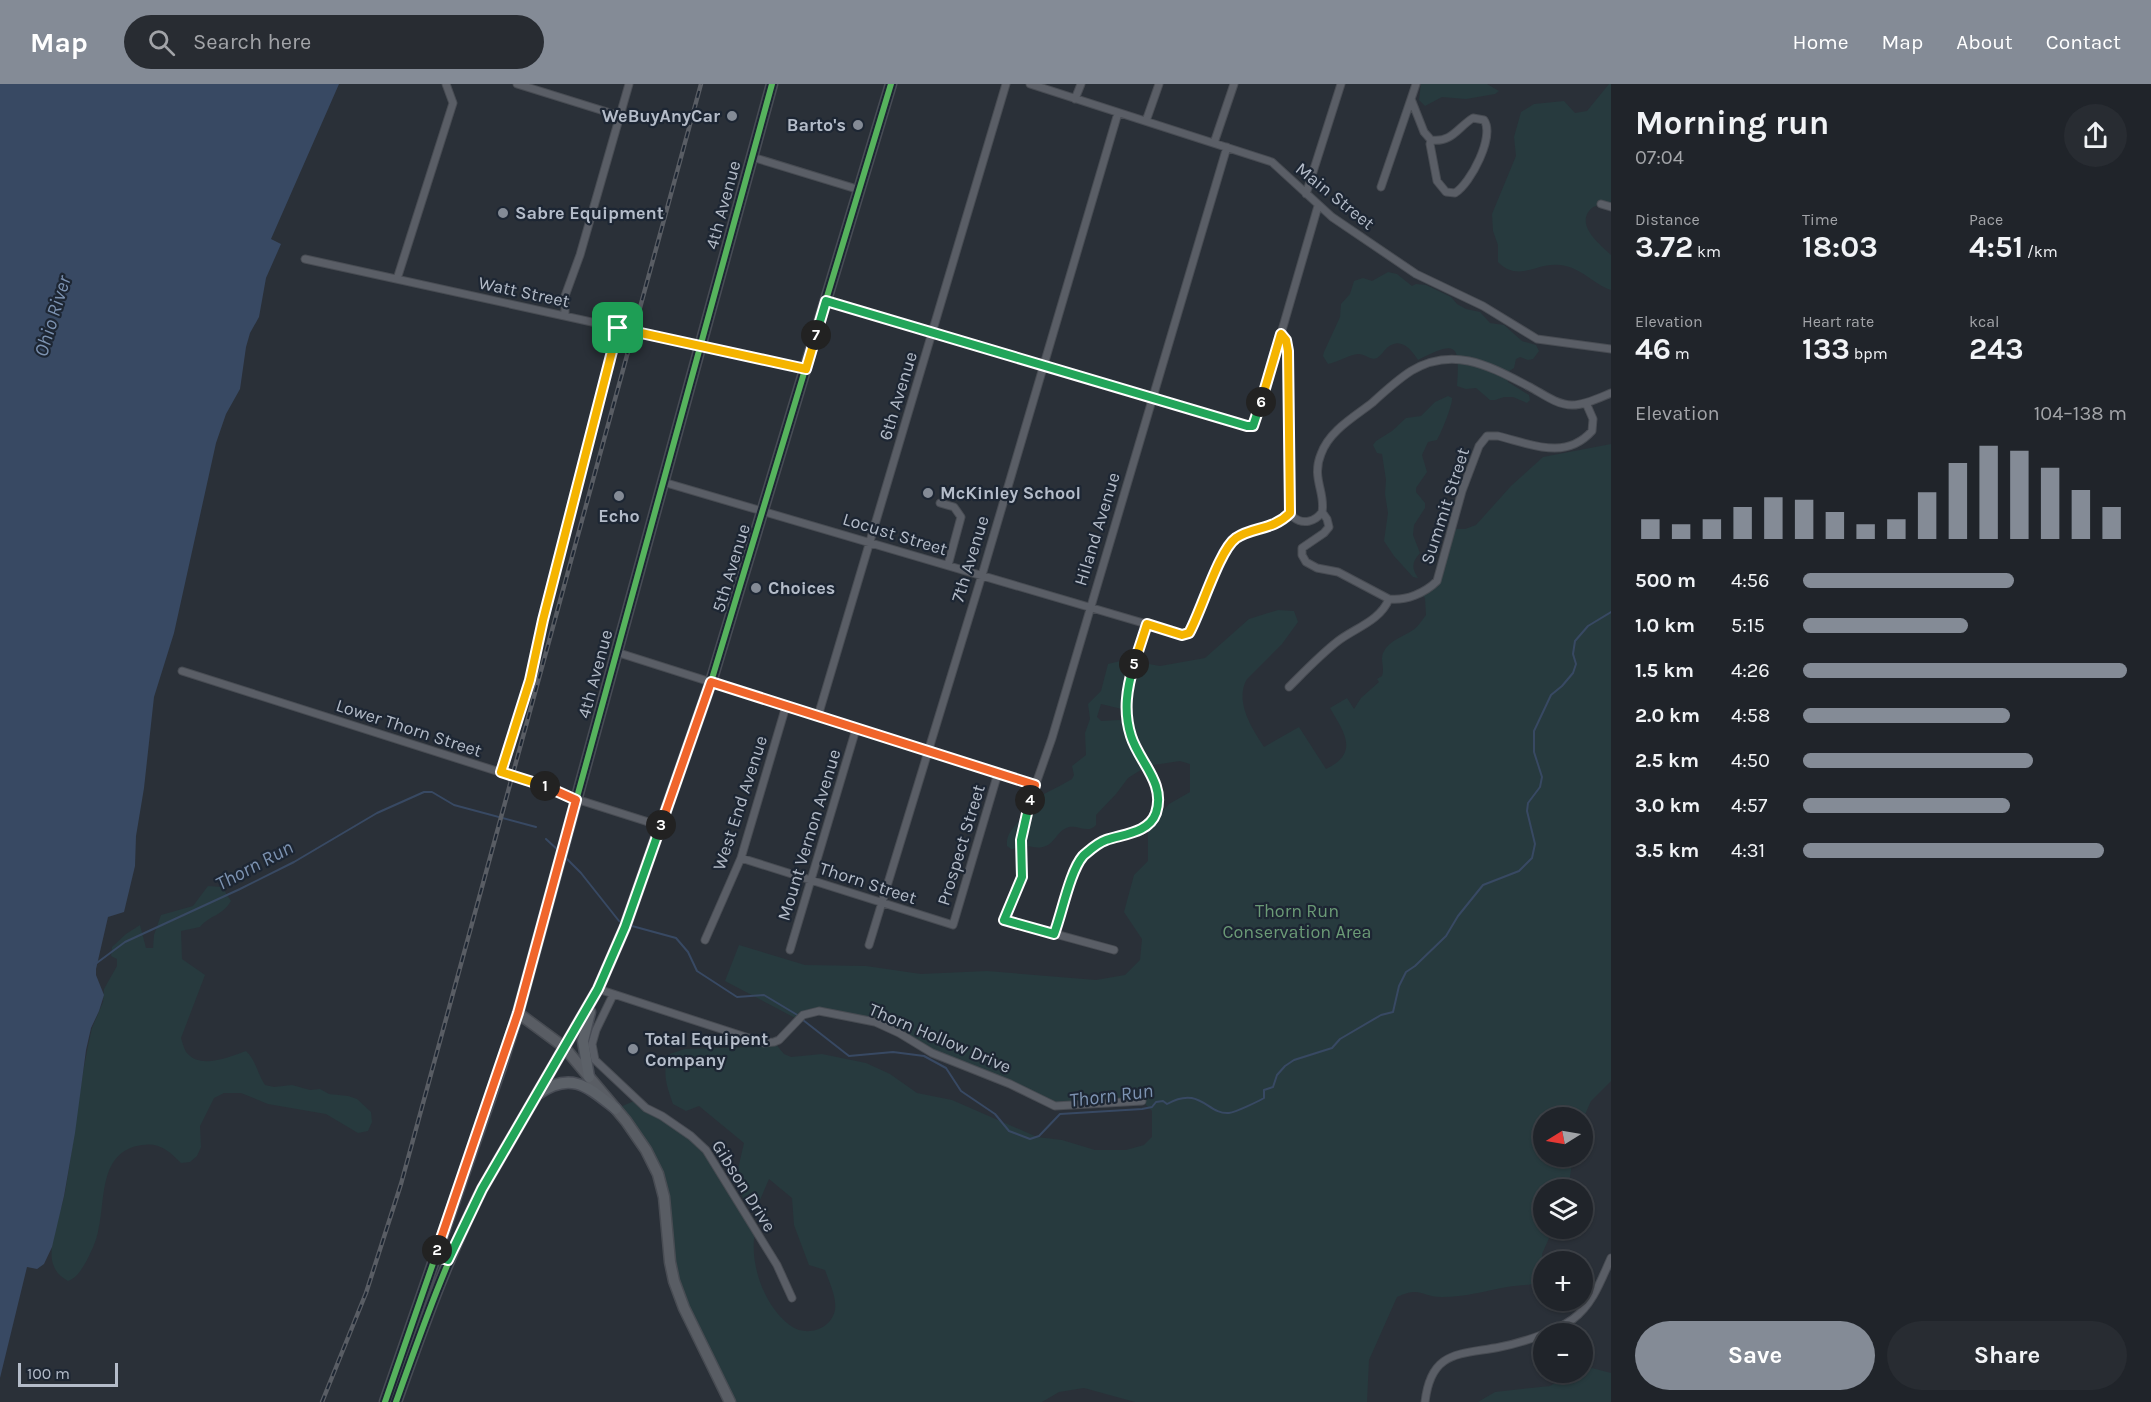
<!DOCTYPE html>
<meta charset="utf-8">
<style>
:root{--surface:#20242a;--page:#282c32;--text:#f1f3f6;--muted:#a2a4a8;--line:#3d4147;--accent:#848b96}
body{margin:0;font-family:Karla,sans-serif;background:var(--page);color:var(--text);height:100vh;display:flex;flex-direction:column;font-size:22px;white-space:nowrap}
*{box-sizing:border-box;margin:0}
p{font-size:20px;color:var(--muted)}
.icon{flex:none;width:33px;height:33px;fill:none;stroke:currentColor;stroke-width:2;stroke-linecap:round;stroke-linejoin:round}
.map{position:relative;flex:1;overflow:hidden}
.drawer{display:flex;flex-direction:column;background:var(--surface);width:540px}
.drawer>*{flex:none}
.needle{width:39px;rotate:259deg}
.fabs{position:absolute;left:1533px;top:1023px;display:grid;gap:12px}
.fabs a{display:grid;place-items:center;width:60px;height:60px;border-radius:50%;background:var(--surface);box-shadow:0 2px 4px #0004,0 0 0 2px var(--line);font-size:30px}
.scale{position:absolute;left:18px;bottom:15px;width:100px;box-sizing:border-box;padding-left:6px;border:3px solid #b4bcc9;border-top:0;font-size:16px;line-height:21px;white-space:nowrap;color:#b4bcc9;-webkit-text-stroke:4px #1d2633;paint-order:stroke}
.pin{position:absolute;display:grid;place-items:center;width:51px;height:51px;color:#fff;margin:-26px;border-radius:12px;box-shadow:0 3px 9px #0006}
.km{position:absolute;width:30px;height:30px;margin:-15px;border-radius:50%;background:#222;color:#fff;font-size:16px;line-height:30px;text-align:center}
.round{display:grid;place-items:center;flex:none;width:63px;height:63px;border-radius:32px;background:var(--page)}
.headline{display:flex;align-items:center;justify-content:space-between;height:102px;padding:0 24px}
h1{font-size:33px;font-weight:700;line-height:45px}
.figures{display:grid;grid-template-columns:repeat(3,1fr);gap:9px;height:102px;padding:6px 24px}
.figures div{display:grid;align-content:center}
.figures b{font-size:30px;font-weight:700}
.figures small{font-size:16px;font-weight:400}
.figures p{font-size:16px}
.chart{height:168px;padding:12px 24px}
.chart p{display:flex;justify-content:space-between}
.chart svg{width:100%;height:108px;margin-top:6px;stroke:var(--accent);stroke-width:6}
.primary-button{display:flex;gap:12px;margin-top:auto;padding:12px 24px}
.primary-button a{flex:1;height:69px;border-radius:36px;background:var(--accent);color:#fff;font-size:24px;font-weight:700;line-height:69px;text-align:center}
.primary-button a+a{background:var(--page);color:var(--text)}
ul{padding:0 24px;list-style:none;font-size:20px}
li{display:grid;grid-template-columns:96px 72px 1fr;align-items:center;height:45px}
li i{height:15px;border-radius:8px;background:var(--accent)}
header{display:flex;align-items:center;gap:36px;box-sizing:border-box;height:84px;padding:0 30px;background:var(--accent);color:#fff}
header strong{font-size:28px}
nav{display:flex;gap:33px;margin-inline-start:auto;font-size:21px}
.search{width:420px;height:54px;background:var(--page);display:flex;align-items:center;gap:15px;box-sizing:border-box;padding:0 21px;border-radius:33px;color:var(--muted);font-size:22px}
main{display:flex;flex:1;min-height:0}
.map>svg:first-child{display:block}
</style>
<header>
<strong>Map</strong>
<div class="search"><svg class="icon" aria-label="search" viewBox="0 0 24 24"><circle cx="10" cy="10" r="6"/><path d="M15 15l6 6"/></svg>Search here</div>
<nav><a>Home</a><a>Map</a><a>About</a><a>Contact</a></nav>
</header>
<main>
<div class="map">
<svg width="1611" height="1318" viewBox="0 0 1611 1318">
<rect width="100%" height="100%" fill="#2a3038"/>
<path fill="#273a3e" fill-rule="evenodd" d="M 1421,0 L 1487,0 L 1499,7 L 1495,10 L 1466,15 L 1442,13 L 1425,22 L 1419,16 Z
M 1609,0 L 1611,0 L 1611,123 C 1603,121 1595,119 1589,127 C 1577,143 1601,161 1611,171 L 1611,206 C 1593,200 1581,183 1560,181 C 1536,178 1519,199 1498,178 L 1498,161 L 1493,147 L 1492,130 L 1516,72 L 1514,53 L 1521,28 L 1534,20 L 1564,17 L 1575,29 L 1587,27 Z
M 1388,188 L 1397,190 L 1412,202 L 1416,200 L 1426,201 L 1451,213 L 1457,220 L 1466,225 L 1480,228 L 1490,239 L 1504,241 L 1522,257 L 1536,261 L 1539,267 L 1533,275 L 1528,276 L 1520,273 L 1516,275 L 1514,284 L 1506,289 L 1508,298 L 1529,311 L 1530,316 L 1527,319 L 1513,313 L 1504,313 L 1495,316 L 1490,316 L 1476,304 L 1466,305 L 1457,302 C 1460,260 1457,256 1418,276 C 1411,265 1401,253 1388,263 C 1384,266 1381,272 1377,274 C 1371,277 1365,270 1359,270 C 1352,269 1336,279 1328,280 L 1323,272 L 1324,268 L 1340,233 L 1341,220 L 1350,210 L 1354,197 L 1363,194 L 1372,197 Z
M 1448,312 L 1452,314 C 1453,320 1441,350 1437,356 L 1428,358 L 1422,371 L 1427,388 L 1416,404 L 1416,408 L 1425,419 L 1425,424 L 1414,441 L 1413,451 L 1420,469 C 1412,478 1411,483 1418,494 L 1413,493 L 1394,472 L 1384,457 L 1388,429 L 1385,410 L 1386,396 L 1382,370 L 1377,369 L 1373,361 L 1376,357 L 1392,347 L 1406,334 L 1421,332 L 1435,318 Z
M 1611,360 L 1611,997 L 1591,1017 L 1583,1035 L 1582,1034 L 1544,1034 L 1544,1072 L 1573,1073 L 1568,1105 L 1544,1106 L 1544,1144 L 1553,1145 L 1542,1170 L 1543,1196 C 1531,1203 1520,1200 1507,1203 C 1485,1207 1465,1213 1442,1213 C 1420,1213 1422,1202 1397,1213 L 1369,1276 L 1367,1318 L 1135,1318 L 1084,1304 L 1059,1308 L 1042,1318 L 730,1318 L 679,1212 L 661,1101 L 616,1025 L 636,1016 L 699,1058 L 755,1148 C 749,1179 764,1223 791,1242 C 806,1253 831,1246 835,1226 C 837,1213 829,1198 825,1186 L 809,1181 L 794,1141 L 792,1114 L 769,1095 L 760,1116 L 743,1115 L 737,1089 L 744,1059 L 699,1022 L 686,1027 L 673,1020 C 667,1003 661,987 670,970 L 685,965 L 756,963 L 764,959 L 774,958 L 784,970 L 791,973 L 822,970 L 866,979 L 890,990 L 917,1009 L 952,1016 L 1037,1053 L 1062,1056 L 1095,1066 L 1126,1066 L 1144,1061 L 1152,1053 L 1152,1027 L 1142,1017 L 1064,1023 L 932,969 L 886,942 L 819,927 L 799,936 L 725,897 L 739,861 L 805,881 L 866,882 L 921,890 L 987,887 L 1096,896 L 1125,891 L 1140,876 L 1142,855 L 1124,828 L 1134,791 L 1148,777 L 1148,743 L 1169,720 L 1190,708 L 1190,680 L 1180,677 L 1147,682 L 1128,694 L 1116,710 L 1096,731 L 1096,741 C 1088,750 1079,741 1069,743 C 1058,746 1057,755 1048,761 C 1038,766 1033,762 1025,762 C 1020,763 1015,765 1011,765 L 1007,762 C 1006,750 1012,746 1018,738 C 1021,734 1021,729 1024,725 C 1037,711 1056,705 1072,695 L 1074,691 L 1072,682 L 1086,671 L 1085,649 L 1090,635 L 1088,620 L 1101,607 L 1108,580 L 1137,573 L 1149,580 L 1160,582 L 1205,574 L 1249,535 L 1278,526 L 1294,527 L 1298,538 L 1282,560 L 1247,595 C 1234,617 1252,645 1264,663 L 1299,643 L 1326,685 C 1360,669 1344,648 1330,624 L 1347,614 L 1354,625 L 1361,614 L 1379,598 L 1377,595 L 1382,592 C 1385,584 1380,576 1383,569 C 1389,556 1403,553 1413,546 C 1418,543 1422,536 1426,531 L 1425,514 L 1420,509 L 1432,502 L 1451,445 L 1465,445 L 1476,441 L 1511,402 L 1543,373 ZM 1101,620 L 1126,626 L 1127,638 L 1119,636 L 1101,637 L 1097,633 Z
M 208,802 L 222,803 L 231,817 C 221,833 211,830 200,843 L 181,847 L 182,875 L 205,891 L 181,954 C 182,958 184,964 186,968 C 200,986 229,973 246,967 C 256,976 257,989 265,1001 L 274,1003 L 292,1001 L 310,1006 L 320,1005 L 329,1010 L 348,1012 L 357,1015 L 371,1028 L 372,1038 L 368,1047 L 358,1049 L 326,1030 L 268,1020 L 241,1009 L 224,1009 L 214,1014 L 200,1042 L 201,1063 L 197,1072 L 190,1078 L 181,1079 C 169,1067 160,1058 142,1061 C 98,1067 106,1116 98,1148 C 96,1158 91,1168 86,1178 C 80,1187 78,1193 68,1197 C 59,1192 54,1186 52,1176 C 49,1154 61,1129 65,1108 C 75,1053 79,998 92,944 L 103,918 L 104,905 L 117,882 L 117,875 L 111,872 L 112,863 L 126,850 L 140,841 L 146,864 L 153,864 L 154,851 L 161,831 L 193,822 Z
M 1584,1282 L 1611,1289 L 1611,1318 L 1478,1318 L 1495,1308 L 1550,1302 L 1573,1289 L 1582,1288 Z"/>
<path fill="#384963" d="M 0,0 L 339,0 L 271,155 L 281,160 L 266,194 L 259,233 L 250,249 L 246,263 L 240,305 L 226,330 L 216,359 L 174,549 L 154,613 L 144,704 L 136,752 L 135,782 L 124,828 L 108,833 L 96,885 L 96,891 L 104,911 L 99,927 L 91,944 L 86,966 L 75,1049 L 64,1112 L 52,1163 L 44,1180 L 37,1185 L 27,1183 L 0,1294 Z"/>
<g fill="none" stroke-linecap="round" stroke-linejoin="round">
<path stroke="#384963" stroke-width="2" d="M 546,755 L 559,767
M 565,773 L 581,789 L 619,837
M 632,842 L 676,854 L 688,868 L 697,887 L 737,913 L 764,911 L 799,932
M 94,881 L 125,858 L 240,805 L 294,778 L 377,729 L 424,708 L 432,708 L 454,721 L 536,743
M 803,936 L 849,972 L 893,968 L 924,972 L 946,984 L 961,1007 L 995,1030 L 1009,1047 L 1030,1055 L 1039,1052 L 1060,1030 L 1142,1025 L 1152,1023 L 1156,1018 L 1163,1017 L 1167,1020 C 1201,1001 1207,1031 1229,1029 C 1236,1028 1257,1018 1264,1014 L 1264,1006 L 1273,1003 L 1277,991 L 1285,982 L 1294,976 L 1332,964 L 1340,955 L 1381,931 L 1393,928 L 1399,902 L 1406,888 L 1415,882 L 1446,852 L 1458,832 L 1483,801 L 1519,787 L 1532,774 L 1535,760 L 1527,727 L 1528,719 L 1540,703 L 1542,693 L 1534,668 L 1534,647 L 1551,611 L 1562,602 L 1573,589 L 1576,580 L 1573,570 L 1575,557 L 1588,542 L 1611,528"/>
<defs>
<path id="street" d="M 517,0 L 620,32
M 1030,0 L 1272,78 L 1332,133 L 1416,190 L 1483,222 L 1537,255 L 1611,265
M 1416,0 L 1411,15 L 1424,48 L 1431,56 C 1452,59 1458,43 1473,34 L 1484,36 C 1495,52 1471,99 1455,109 L 1446,108 L 1437,97 L 1430,60 L 1431,56
M 1075,15 L 1081,0
M 1146,37 L 1159,0
M 1214,59 L 1234,0
M 752,73 L 860,106
M 1381,103 L 1411,15
M 1306,110 L 1341,0
M 1601,120 L 1611,123
M 305,175 L 806,285
M 397,195 L 453,19 L 446,0
M 826,217 L 1250,342 L 1253,341 L 1256,336 L 1318,122
M 565,232 L 565,212 L 580,171 L 629,0
M 1281,250 L 1286,257 L 1288,267 L 1289,424 L 1293,433 C 1303,441 1315,438 1322,428 C 1326,409 1311,394 1321,370 C 1329,347 1354,333 1372,319 C 1384,308 1397,296 1411,287 C 1454,261 1491,283 1530,303 C 1543,310 1557,321 1572,321 C 1585,321 1599,314 1611,309
M 663,398 L 1184,551 L 1191,546 C 1199,527 1220,465 1236,454 C 1253,442 1271,448 1291,429
M 940,419 L 954,423 L 961,433 L 948,481
M 1322,428 L 1327,435 L 1329,443 L 1324,449 L 1302,464 L 1302,471 L 1306,478 L 1317,484 L 1338,488 L 1389,515
M 616,568 L 1035,701
M 182,587 L 553,705 L 576,715 L 661,742
M 1289,603 C 1305,587 1320,571 1338,557 C 1355,544 1380,537 1389,515 C 1406,517 1425,509 1437,497 L 1462,407 L 1479,362 L 1487,352 L 1498,352 C 1531,360 1565,377 1592,347 L 1593,335 L 1586,319
M 818,632 L 1006,0
M 501,688 L 530,596 L 543,536 L 618,244
M 741,774 L 953,841 L 998,689
M 1055,850 C 1065,819 1069,776 1100,759 C 1119,748 1150,752 1157,726 C 1165,693 1133,668 1127,637 C 1121,604 1137,571 1147,540
M 705,856 L 741,774 L 786,622
M 869,861 L 982,491 L 1118,29
M 790,866 L 856,645
M 1114,866 L 1004,836 L 1022,793 L 1021,756 L 1026,728 L 1052,654 L 1227,63
M 598,905 L 764,959 L 774,958 L 779,956 L 803,931 L 819,927 L 875,938 L 899,949 L 932,969 L 1010,1000 L 1055,1022 L 1142,1017
M 613,911 L 596,946 L 592,960 L 595,976 L 646,1024 L 662,1032 L 691,1052 L 706,1066 L 777,1181 L 792,1214
M 1425,1318 C 1431,1266 1459,1271 1500,1263 C 1521,1259 1555,1248 1573,1235 C 1593,1220 1601,1196 1611,1174"/>
<path id="secondary" d="M 518,929 L 564,963 L 626,1037 L 646,1066 L 658,1090 L 664,1113 L 670,1178 L 674,1197 L 684,1224 L 730,1318"/>
<path id="primary" d="M 589,993 L 583,957 L 590,928
M 538,1010 C 572,986 589,1004 616,1025
M 385,1318 L 501,983 L 518,929 L 772,0
M 396,1318 C 422,1245 447,1174 482,1105 L 598,905 L 625,843 L 711,598 L 891,0"/>
</defs>
<use href="#street" stroke="#484c53" stroke-width="9"/>
<use href="#secondary" stroke="#484c53" stroke-width="13"/>
<use href="#primary" stroke="#484c55" stroke-width="13"/>
<use href="#street" stroke="#5a5e66" stroke-width="7"/>
<use href="#secondary" stroke="#595d64" stroke-width="10"/>
<use href="#primary" stroke="#5c6168" stroke-width="10"/>
<defs>
<path id="rail" d="M 322,1318 L 366,1209 L 401,1100 L 701,0"/>
</defs>
<use href="#rail" stroke="#595d64" stroke-width="4.5"/>
<use href="#rail" stroke="#1d2633" stroke-width="2" stroke-dasharray="7" stroke-linecap="butt"/>
<defs>
<path id="cycleway" d="M 385,1318 L 501,983 L 518,929 L 772,0
M 396,1318 C 422,1245 447,1174 482,1105 L 598,905 L 625,843 L 711,598 L 891,0"/>
</defs>
<use href="#cycleway" stroke="#1d2633" stroke-width="10"/>
<use href="#cycleway" stroke="#56b35d" stroke-width="6"/>
</g>
<g fill="none" stroke-linecap="round" stroke-linejoin="round">
<defs>
<path id="split-1" d="M 545,702 L 501,688 L 530,596 L 543,536 L 618,244"/>
<path id="split-2" d="M 437,1166 L 518,929 L 576,716 L 545,702"/>
<path id="split-3" d="M 437,1166 L 435,1172 L 448,1176 L 482,1105 L 598,905 L 625,843 L 661,741"/>
<path id="split-4" d="M 661,741 L 711,598 L 1035,701 L 1030,716"/>
<path id="split-5" d="M 1030,716 L 1021,756 L 1022,793 L 1004,836 L 1054,850 C 1062,829 1070,787 1083,772 C 1090,766 1097,759 1106,756 C 1123,750 1149,749 1156,729 C 1166,699 1139,678 1131,652 C 1123,627 1127,604 1134,580"/>
<path id="split-6" d="M 1134,580 L 1147,540 L 1182,551 L 1189,549 C 1201,528 1219,466 1236,454 C 1254,442 1272,447 1290,429 L 1288,267 L 1286,256 L 1281,250 L 1261,318"/>
<path id="split-7" d="M 816,251 L 826,217 L 1247,342 L 1253,342 L 1261,318"/>
<path id="split-8" d="M 618,244 L 806,285 L 816,251"/>
</defs>
<use href="#split-1" stroke="#fff" stroke-width="12"/>
<use href="#split-2" stroke="#fff" stroke-width="12"/>
<use href="#split-3" stroke="#fff" stroke-width="12"/>
<use href="#split-4" stroke="#fff" stroke-width="12"/>
<use href="#split-5" stroke="#fff" stroke-width="12"/>
<use href="#split-6" stroke="#fff" stroke-width="12"/>
<use href="#split-7" stroke="#fff" stroke-width="12"/>
<use href="#split-8" stroke="#fff" stroke-width="12"/>
<use href="#split-1" stroke="#f5b400" stroke-width="8"/>
<use href="#split-2" stroke="#f0652b" stroke-width="8"/>
<use href="#split-3" stroke="#22a559" stroke-width="8"/>
<use href="#split-4" stroke="#f0652b" stroke-width="8"/>
<use href="#split-5" stroke="#22a559" stroke-width="8"/>
<use href="#split-6" stroke="#f5b400" stroke-width="8"/>
<use href="#split-7" stroke="#22a559" stroke-width="8"/>
<use href="#split-8" stroke="#f5b400" stroke-width="8"/>
</g>
<g fill="#848b96" stroke="#1d2633" stroke-width="2">
<circle cx="732" cy="32" r="6"/>
<circle cx="858" cy="41" r="6"/>
<circle cx="503" cy="129" r="6"/>
<circle cx="928" cy="409" r="6"/>
<circle cx="619" cy="412" r="6"/>
<circle cx="756" cy="504" r="6"/>
<circle cx="633" cy="965" r="6"/>
</g>
<g text-anchor="middle" stroke-width="4.5" stroke-linejoin="round" paint-order="stroke">
<g font-size="18" font-weight="bold" fill="#b4bcc9" stroke="#1d2633" text-anchor="start">
<text x="720" y="38" text-anchor="end">WeBuyAnyCar</text>
<text x="846" y="47" text-anchor="end">Barto's</text>
<text x="515" y="135">Sabre Equipment</text>
<text x="940" y="415">McKinley School</text>
<text x="619" y="438" text-anchor="middle">Echo</text>
<text x="768" y="510">Choices</text>
<text x="645" y="961">Total Equipent<tspan x="645" dy="21">Company</tspan></text>
</g>
<g font-size="18" fill="#b4bcc9" stroke="#1d2633">
<text transform="translate(1335 112) rotate(39)" y="6">Main Street</text>
<text transform="translate(723 121) rotate(-75)" y="6">4th Avenue</text>
<text transform="translate(524 208) rotate(12)" y="6">Watt Street</text>
<text transform="translate(898 312) rotate(-73)" y="6">6th Avenue</text>
<text transform="translate(1445 422) rotate(-72)" y="6">Summit Street</text>
<text transform="translate(1097 445) rotate(-73)" y="6">Hiland Avenue</text>
<text transform="translate(895 450) rotate(17)" y="6">Locust Street</text>
<text transform="translate(970 475) rotate(-73)" y="6">7th Avenue</text>
<text transform="translate(731 484) rotate(-73)" y="6">5th Avenue</text>
<text transform="translate(595 590) rotate(-75)" y="6">4th Avenue</text>
<text transform="translate(409 644) rotate(18)" y="6">Lower Thorn Street</text>
<text transform="translate(740 719) rotate(-72)" y="6">West End Avenue</text>
<text transform="translate(809 751) rotate(-73)" y="6">Mount Vernon Avenue</text>
<text transform="translate(961 761) rotate(-73)" y="6">Prospect Street</text>
<text transform="translate(868 799) rotate(18)" y="6">Thorn Street</text>
<text transform="translate(940 954) rotate(23)" y="6">Thorn Hollow Drive</text>
<text transform="translate(744 1102) rotate(58)" y="6">Gibson Drive</text>
</g>
<g font-size="18" fill="#6b9a76" stroke="#1d2633">
<text x="1297" y="833">Thorn Run<tspan x="1297" dy="21">Conservation Area</tspan></text>
</g>
<g font-size="20" font-style="italic" fill="#7c92b1" stroke="#1d2633">
<text transform="translate(52 232) rotate(-73)" y="7">Ohio River</text>
<text transform="translate(254 781) rotate(-28)" y="7">Thorn Run</text>
<text transform="translate(1111 1011) rotate(-7)" y="7">Thorn Run</text>
</g>
</g>
</svg>
<div class="fabs">
<a><svg class="needle" viewBox="-14 -14 28 28"><path d="M0-13l5 13h-10z" fill="#e53935"/><path d="M0 13l5-13h-10z" fill="#a2a4a8"/></svg></a>
<a><svg class="icon" aria-label="layers" viewBox="0 0 24 24"><path d="M12 4l9 5-9 5-9-5zM3 14l9 5 9-5"/></svg></a>
<a>+</a>
<a>−</a>
</div>
<div class="scale">100 m</div>
<div class="pin" style="left:618px;top:244px;background:#1e9e55"><svg class="icon" aria-label="arrive" viewBox="0 0 24 24"><path d="M6 21V4h12l-3 4 3 4H6"/></svg></div>
<b class="km" style="left:545px;top:702px">1</b>
<b class="km" style="left:437px;top:1166px">2</b>
<b class="km" style="left:661px;top:741px">3</b>
<b class="km" style="left:1030px;top:716px">4</b>
<b class="km" style="left:1134px;top:580px">5</b>
<b class="km" style="left:1261px;top:318px">6</b>
<b class="km" style="left:816px;top:251px">7</b>
</div>
<section class="drawer">
<div class="headline"><div><h1>Morning run</h1><p>07:04</p></div><a class="round"><svg class="icon" aria-label="share" viewBox="0 0 24 24"><path d="M12 15V3M7 8l5-5 5 5M5 13v7h14v-7"/></svg></a></div>
<div class="figures">
<div><p>Distance</p><b>3.72<small> km</small></b></div>
<div><p>Time</p><b>18:03</b></div>
<div><p>Pace</p><b>4:51<small> /km</small></b></div>
</div>
<div class="figures">
<div><p>Elevation</p><b>46<small> m</small></b></div>
<div><p>Heart rate</p><b>133<small> bpm</small></b></div>
<div><p>kcal</p><b>243</b></div>
</div>
<div class="chart"><p><span>Elevation</span>104–138 m</p>
<svg viewBox="0 0 160 44" preserveAspectRatio="none"><path d="M5 44V36M15 44V38M25 44V36M35 44V31M45 44V27M55 44V28M65 44V33M75 44V38M85 44V36M95 44V25M105 44V13M115 44V6M125 44V8M135 44V15M145 44V24M155 44V31"/></svg>
</div>
<ul>
<li><b>500 m</b>4:56<i style="width:65%"></i></li>
<li><b>1.0 km</b>5:15<i style="width:51%"></i></li>
<li><b>1.5 km</b>4:26<i style="width:100%"></i></li>
<li><b>2.0 km</b>4:58<i style="width:64%"></i></li>
<li><b>2.5 km</b>4:50<i style="width:71%"></i></li>
<li><b>3.0 km</b>4:57<i style="width:64%"></i></li>
<li><b>3.5 km</b>4:31<i style="width:93%"></i></li>
</ul>
<div class="primary-button"><a>Save</a><a>Share</a></div>
</section>
</main>
